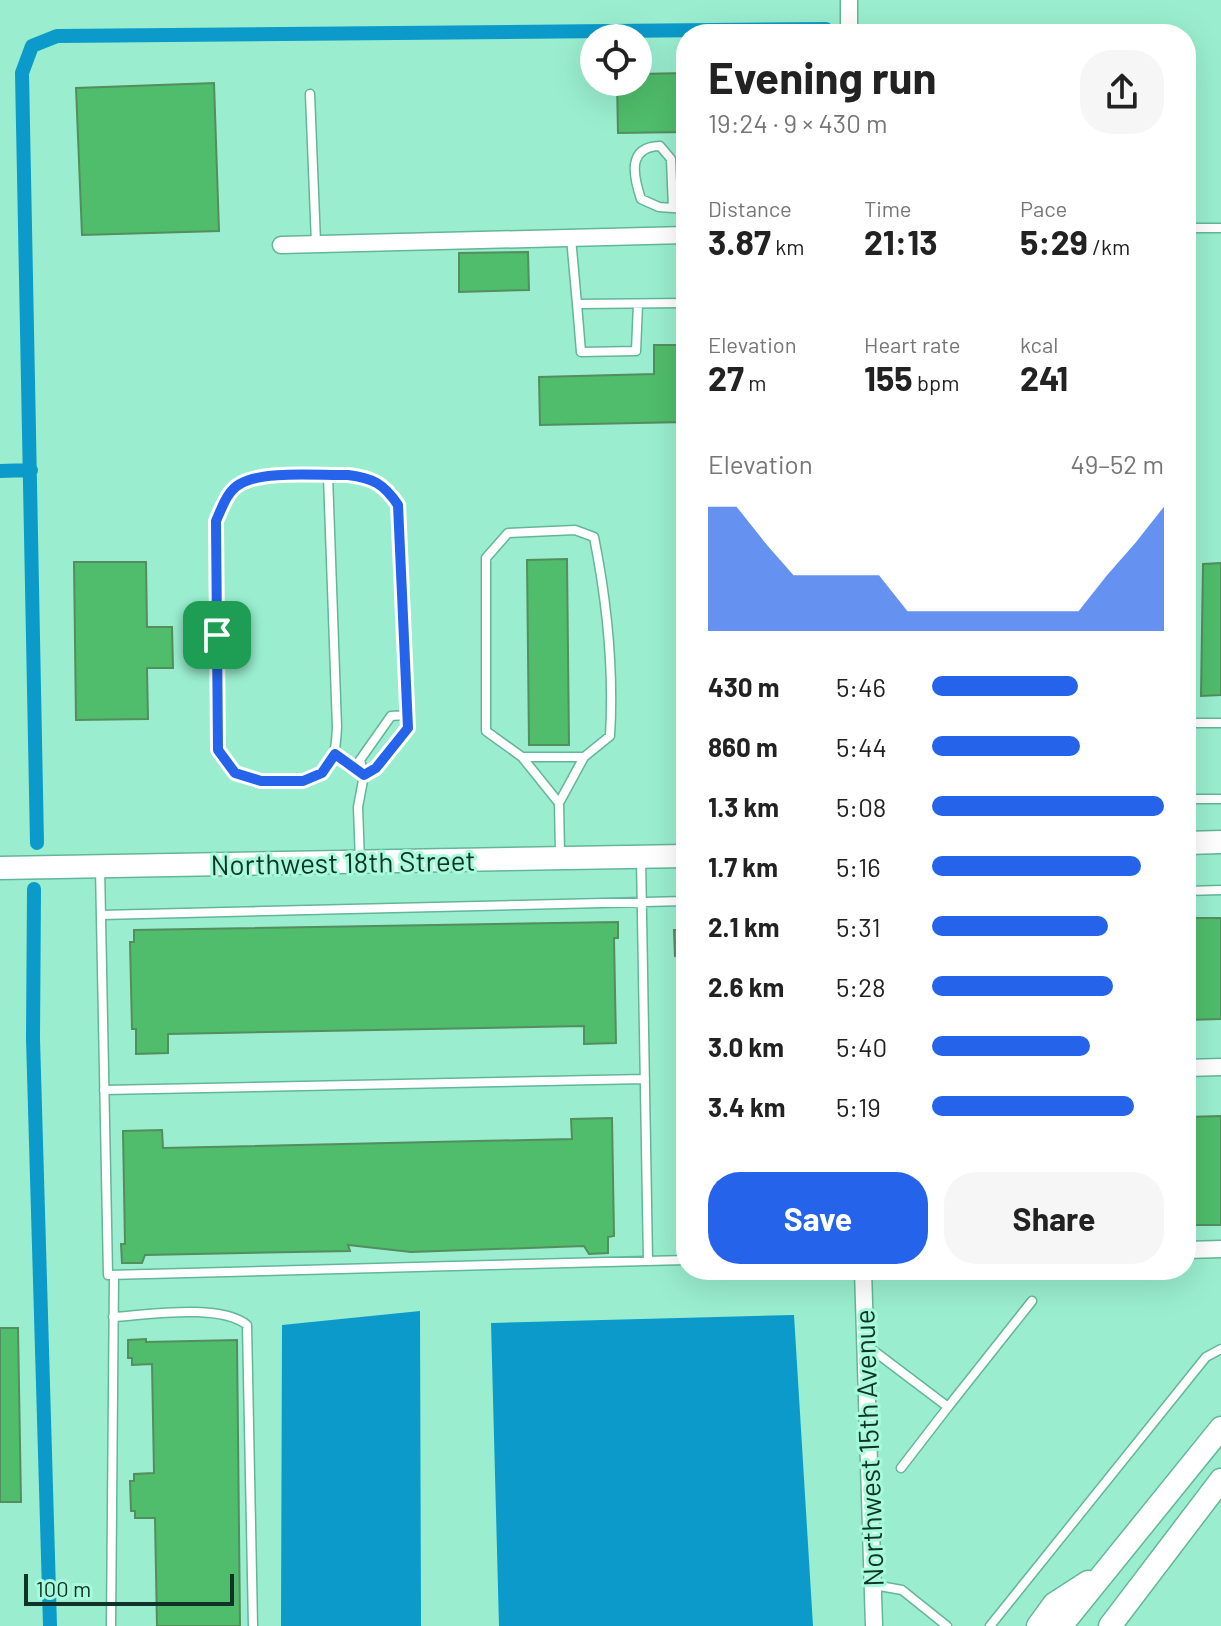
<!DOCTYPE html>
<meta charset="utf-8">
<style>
:root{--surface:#fff;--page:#f6f6f6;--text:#222;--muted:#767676;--accent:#2563eb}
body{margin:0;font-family:Barlow,sans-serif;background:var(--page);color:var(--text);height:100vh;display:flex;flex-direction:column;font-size:30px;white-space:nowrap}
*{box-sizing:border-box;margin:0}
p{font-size:26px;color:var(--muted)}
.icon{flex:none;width:44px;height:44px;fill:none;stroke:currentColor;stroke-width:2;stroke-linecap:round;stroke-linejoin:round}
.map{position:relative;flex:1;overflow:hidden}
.details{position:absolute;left:676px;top:24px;width:520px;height:1256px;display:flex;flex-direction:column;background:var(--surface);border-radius:32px;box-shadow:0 8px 32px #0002}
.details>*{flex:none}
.tools{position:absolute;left:580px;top:24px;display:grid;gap:16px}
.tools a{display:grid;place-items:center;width:72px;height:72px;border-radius:50%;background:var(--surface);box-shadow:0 8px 32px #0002;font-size:40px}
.scale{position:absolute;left:24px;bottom:20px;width:210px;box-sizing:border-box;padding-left:8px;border:4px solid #0f3328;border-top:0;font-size:22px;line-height:28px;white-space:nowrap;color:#0f3328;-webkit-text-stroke:6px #a7fbdc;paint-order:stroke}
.pin{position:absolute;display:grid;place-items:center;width:68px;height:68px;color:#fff;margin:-34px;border-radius:16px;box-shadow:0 4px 12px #0006}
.round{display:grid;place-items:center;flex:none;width:84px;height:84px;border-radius:32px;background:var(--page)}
.head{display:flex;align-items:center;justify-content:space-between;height:136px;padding:0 32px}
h1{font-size:44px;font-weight:700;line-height:60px}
.stats{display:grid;grid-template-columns:repeat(3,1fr);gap:12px;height:136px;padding:8px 32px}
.stats div{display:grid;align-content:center}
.stats b{font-size:34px;font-weight:700}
.stats small{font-size:22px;font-weight:400}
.stats p{font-size:22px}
.chart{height:224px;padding:16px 32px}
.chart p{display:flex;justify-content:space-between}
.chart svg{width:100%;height:144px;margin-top:8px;fill:var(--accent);opacity:.7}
.button{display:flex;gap:16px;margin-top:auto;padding:16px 32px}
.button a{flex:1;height:92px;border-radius:32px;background:var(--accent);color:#fff;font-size:32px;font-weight:700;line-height:92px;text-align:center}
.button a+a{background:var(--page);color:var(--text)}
ul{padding:0 32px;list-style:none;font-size:26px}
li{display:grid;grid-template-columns:128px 96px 1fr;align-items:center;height:60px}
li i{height:20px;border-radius:10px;background:var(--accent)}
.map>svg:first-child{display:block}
</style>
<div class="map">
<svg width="1221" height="1626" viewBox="0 0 1221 1626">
<rect width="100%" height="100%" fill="#9aeecf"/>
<path fill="#0b9ac9" d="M 420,1311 L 421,1626 L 281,1626 L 282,1325 Z
M 794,1315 L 813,1626 L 499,1626 L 491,1323 Z"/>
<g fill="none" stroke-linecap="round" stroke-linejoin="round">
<path stroke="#0b9ac9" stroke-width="14" d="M 0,471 L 31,470
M 37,843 L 22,73 L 32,46 L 57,36 L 826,29
M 34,889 L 33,1039 L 50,1626"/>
</g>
<path fill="#4fbd6b" stroke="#548d5e" stroke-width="2" d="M 686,73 L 686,132 L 618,133 L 617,82 L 638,82 L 638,74 Z
M 214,83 L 219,231 L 82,235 L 76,88 Z
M 528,252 L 529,290 L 459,292 L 459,253 Z
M 654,345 L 686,345 L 686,422 L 540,425 L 539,377 L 654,374 Z
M 567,559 L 569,745 L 529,745 L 527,560 Z
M 74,562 L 146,562 L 147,627 L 172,627 L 173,668 L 147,668 L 148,719 L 76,720 Z
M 1221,563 L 1221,695 L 1201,696 L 1203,564 Z
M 1186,918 L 1221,918 L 1221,1019 L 1186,1020 Z
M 618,922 L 618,938 L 614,938 L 616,1043 L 584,1044 L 584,1026 L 168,1034 L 168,1053 L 136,1054 L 136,1029 L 132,1029 L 130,942 L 134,942 L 134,930 Z
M 674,930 L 686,930 L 686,955 L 675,956 Z
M 1221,1116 L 1221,1225 L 1186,1225 L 1186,1117 Z
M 612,1118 L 614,1236 L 608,1237 L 608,1253 L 589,1254 L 584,1246 L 411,1252 L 348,1245 L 350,1251 L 145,1255 L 142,1263 L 122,1263 L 121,1244 L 125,1244 L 123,1131 L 162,1130 L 163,1148 L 572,1139 L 571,1119 Z
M 0,1328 L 18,1328 L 21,1502 L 0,1502 Z
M 146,1339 L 146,1342 L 237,1340 L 240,1626 L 157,1626 L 155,1518 L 135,1518 L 135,1511 L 131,1511 L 130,1481 L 134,1481 L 134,1474 L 154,1473 L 152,1364 L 132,1365 L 132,1358 L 128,1358 L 128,1340 Z"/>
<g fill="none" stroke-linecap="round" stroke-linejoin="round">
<defs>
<path id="lane" d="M 310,94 L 316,243
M 673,208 L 671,159 L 660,146 C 627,147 633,175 641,199 L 659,207 L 686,209
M 1186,228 L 1221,228
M 571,238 L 577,304 L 686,303
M 577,304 L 581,352 L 636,351 L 638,304
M 328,476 L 337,727 C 336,743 336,762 322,773 C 304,788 257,785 237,774 C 229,770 223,757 218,750 L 216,521 C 221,508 226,493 238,484 C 255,473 355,470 373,479 C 385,485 391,494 398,505 L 406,715
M 575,530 L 594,537 C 607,602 614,669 610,736 L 584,757 L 559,803 L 522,757 L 486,731 L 486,558 L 508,533 Z
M 1186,723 L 1221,723
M 335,754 L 364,775
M 522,757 L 584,757
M 1186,799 L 1221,799
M 559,803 L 560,854
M 641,858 L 648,1261
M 360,862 L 358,807 L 364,775 L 360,760 L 391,716 L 406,715 L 408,728 L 376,768 L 364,775
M 100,867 L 108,1275 L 686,1260
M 1186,891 L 1221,890
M 101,915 L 686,901
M 104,1090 L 645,1079
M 113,1317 C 147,1315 220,1303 247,1325 L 253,1626
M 866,1345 L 948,1407 L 901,1468
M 948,1407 L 1032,1301
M 874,1585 L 902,1590 L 947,1626
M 111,1626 L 114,1275
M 990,1626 L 1206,1357 L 1221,1349"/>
<path id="street" d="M 849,34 L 849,0
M 281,245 L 686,235
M 1186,1068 L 1221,1067
M 1186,1250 L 1221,1249
M 863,1270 L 874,1626"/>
<path id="secondary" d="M 1186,843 L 1221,842
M 0,868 L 686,856
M 1038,1626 L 1054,1604 L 1088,1582
M 1061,1626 L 1221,1428
M 1110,1626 L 1221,1480"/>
</defs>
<use href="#lane" stroke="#63b699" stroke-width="11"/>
<use href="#street" stroke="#63b699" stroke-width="19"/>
<use href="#secondary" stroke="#63b699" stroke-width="25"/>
<use href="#lane" stroke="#fff" stroke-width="8"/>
<use href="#street" stroke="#fff" stroke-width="16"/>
<use href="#secondary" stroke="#fff" stroke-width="22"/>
</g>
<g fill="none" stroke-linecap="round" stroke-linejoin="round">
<defs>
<path id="route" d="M 348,475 C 373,478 384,484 398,505 L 408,728 L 376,768 L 364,775 L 335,754 L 322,773 L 303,781 L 261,781 L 235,773 L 218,750 L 216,521 C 222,508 227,491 240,484 C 263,470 321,476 348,475 Z"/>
</defs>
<use href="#route" stroke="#fff" stroke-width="16"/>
<use href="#route" stroke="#2563eb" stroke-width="10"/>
</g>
<g text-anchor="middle" stroke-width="6" stroke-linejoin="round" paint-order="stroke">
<g font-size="28" fill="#0f3328" stroke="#a7fbdc">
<text transform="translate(343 863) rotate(-1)" y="10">Northwest 18th Street</text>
<text transform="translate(869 1448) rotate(-92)" y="10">Northwest 15th Avenue</text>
</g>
</g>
</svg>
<div class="tools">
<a><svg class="icon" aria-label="locate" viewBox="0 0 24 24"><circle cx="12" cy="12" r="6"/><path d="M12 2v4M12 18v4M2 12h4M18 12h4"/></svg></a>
</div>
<div class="scale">100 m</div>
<div class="pin" style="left:217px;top:635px;background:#1e9e55"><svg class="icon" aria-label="arrive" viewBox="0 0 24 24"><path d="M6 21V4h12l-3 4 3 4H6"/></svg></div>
<section class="details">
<div class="head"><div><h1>Evening run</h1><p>19:24 · 9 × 430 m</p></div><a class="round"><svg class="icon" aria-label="share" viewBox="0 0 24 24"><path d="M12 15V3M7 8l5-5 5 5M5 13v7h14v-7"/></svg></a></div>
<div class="stats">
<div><p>Distance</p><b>3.87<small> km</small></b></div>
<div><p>Time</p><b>21:13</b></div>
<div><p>Pace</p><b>5:29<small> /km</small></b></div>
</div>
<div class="stats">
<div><p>Elevation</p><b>27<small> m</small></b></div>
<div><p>Heart rate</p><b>155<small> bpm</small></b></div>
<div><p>kcal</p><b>241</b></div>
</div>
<div class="chart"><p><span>Elevation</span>49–52 m</p>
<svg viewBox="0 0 160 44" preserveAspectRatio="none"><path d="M0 44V6L10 6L20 17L30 27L40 27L50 27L60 27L70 38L80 38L90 38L100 38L110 38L120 38L130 38L140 27L150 17L160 6V44z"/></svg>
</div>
<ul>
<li><b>430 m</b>5:46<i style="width:63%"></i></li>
<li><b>860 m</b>5:44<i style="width:64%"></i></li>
<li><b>1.3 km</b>5:08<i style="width:100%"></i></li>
<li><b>1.7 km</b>5:16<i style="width:90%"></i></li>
<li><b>2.1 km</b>5:31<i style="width:76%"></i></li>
<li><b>2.6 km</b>5:28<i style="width:78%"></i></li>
<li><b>3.0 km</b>5:40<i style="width:68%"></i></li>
<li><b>3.4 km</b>5:19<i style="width:87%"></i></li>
</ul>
<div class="button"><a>Save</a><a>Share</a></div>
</section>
</div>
